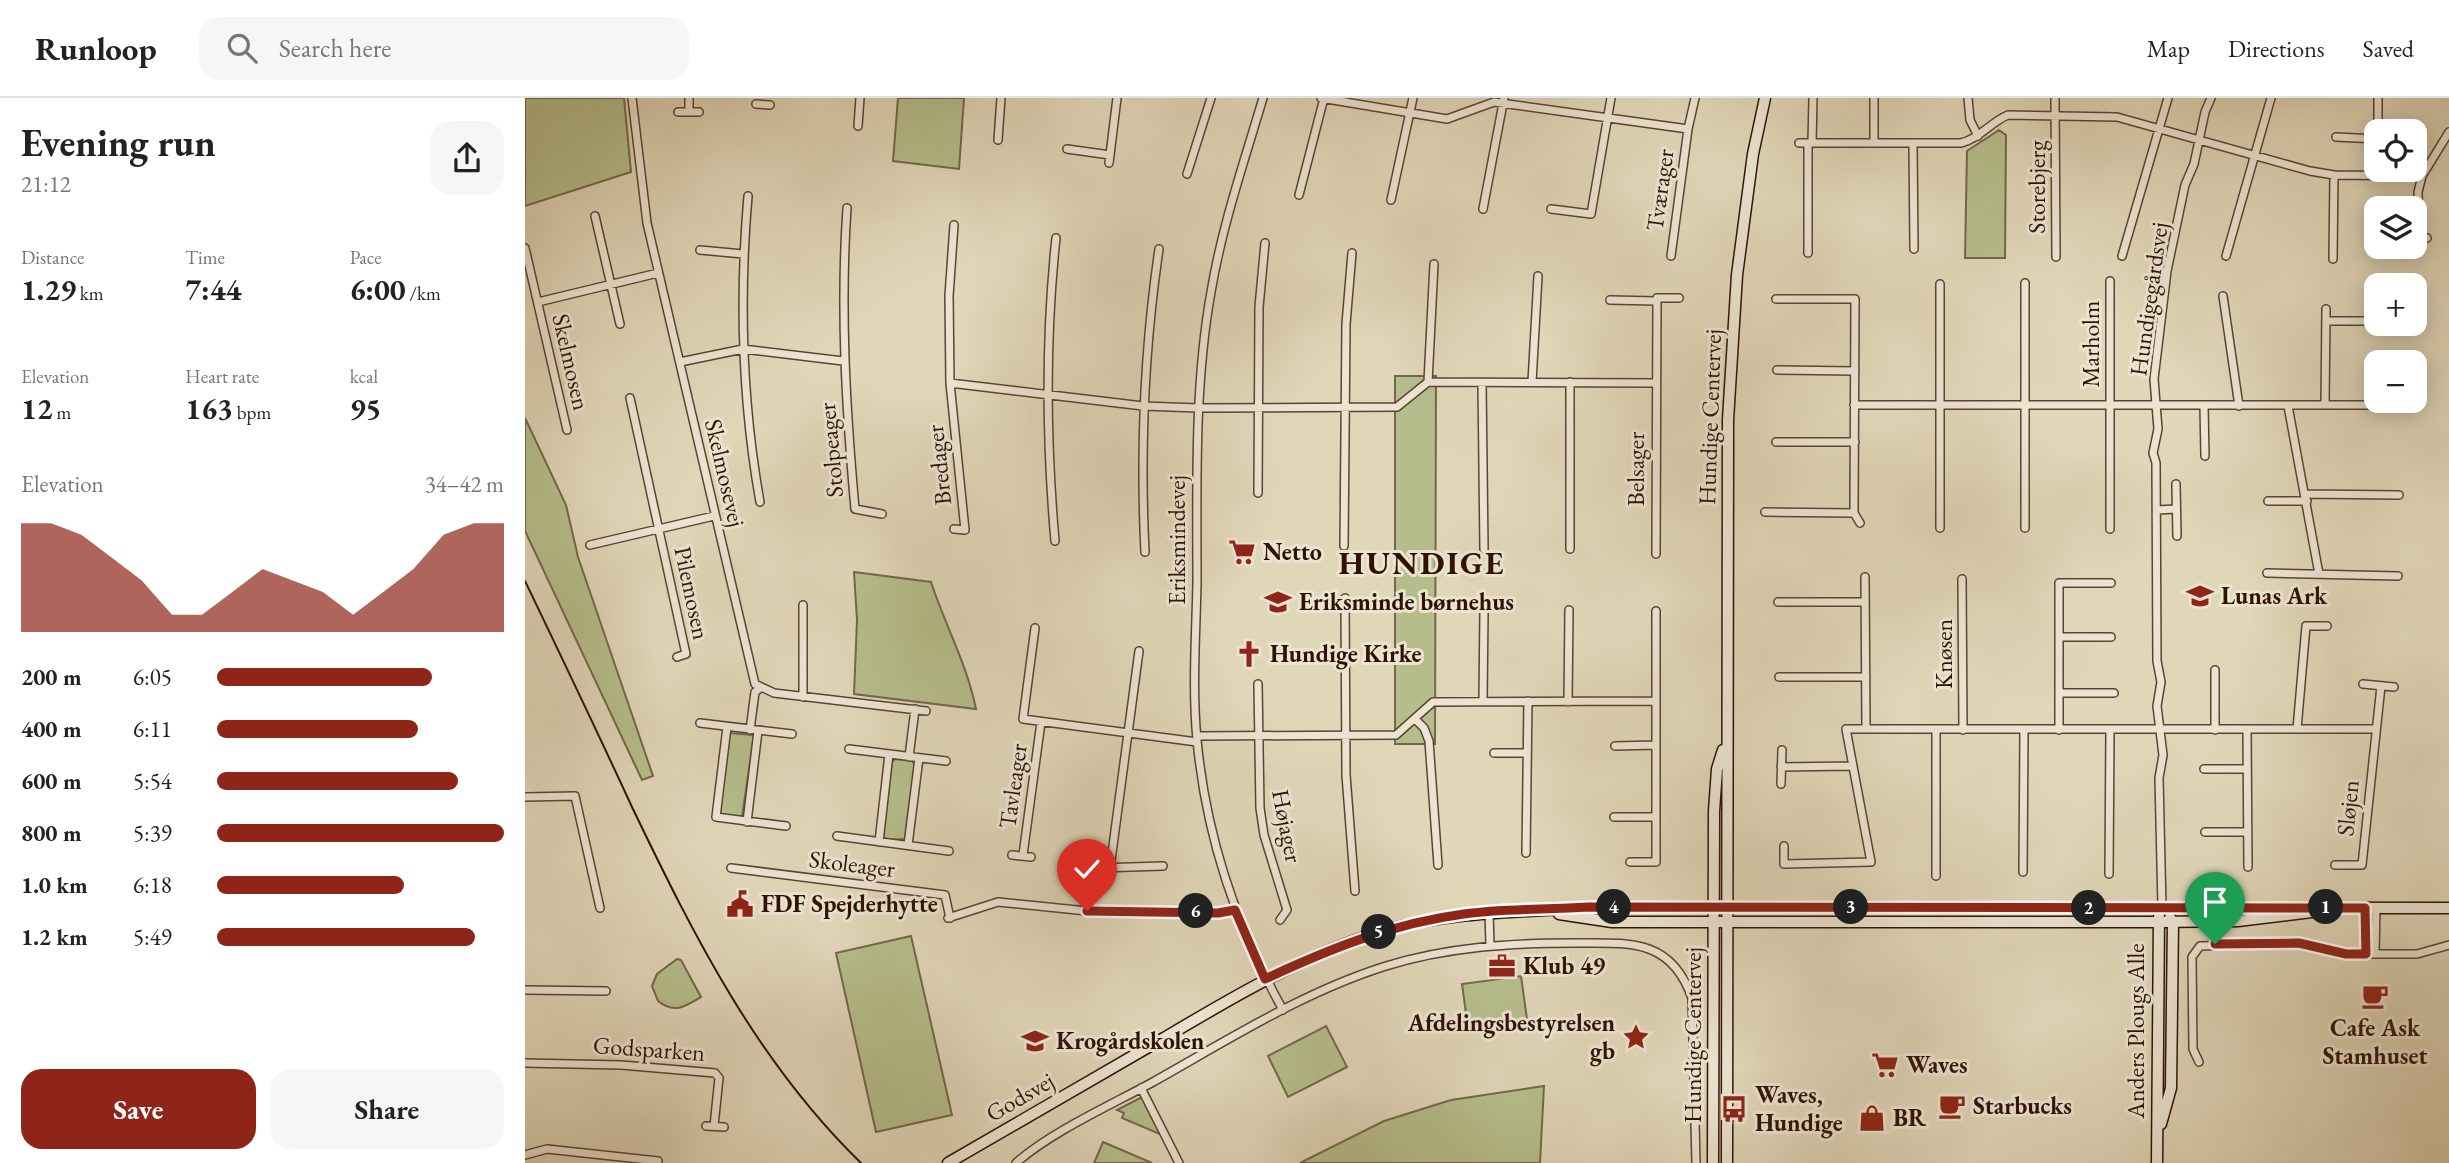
<!DOCTYPE html>
<meta charset="utf-8">
<style>
:root{--surface:#fff;--page:#f6f6f6;--text:#222;--muted:#767676;--line:#e0e0e0;--accent:#8f2418}
body{margin:0;font-family:"EB Garamond",serif;background:var(--page);color:var(--text);height:100vh;display:flex;flex-direction:column;font-size:26px;white-space:nowrap}
*{box-sizing:border-box;margin:0}
p{font-size:23px;color:var(--muted)}
.icon{flex:none;width:38px;height:38px;fill:none;stroke:currentColor;stroke-width:2;stroke-linecap:round;stroke-linejoin:round}
.map{position:relative;flex:1;overflow:hidden}
.sheet{display:flex;flex-direction:column;background:var(--surface);width:525px}
.sheet>*{flex:none}
.controls{position:absolute;left:1839px;top:21px;display:grid;gap:14px}
.controls a{display:grid;place-items:center;width:63px;height:63px;border-radius:14px;background:var(--surface);box-shadow:0 4px 18px #0003;font-size:35px}
.pin{position:absolute;display:grid;place-items:center;width:60px;height:60px;color:#fff;margin:-72px -30px;border-radius:50% 50% 50% 0;rotate:-45deg;box-shadow:0 0 7px #0007}
.pin .icon{rotate:45deg}
.km{position:absolute;width:35px;height:35px;margin:-18px;border-radius:50%;background:#222;color:#fff;font-size:19px;line-height:35px;text-align:center}
.round{display:grid;place-items:center;flex:none;width:74px;height:74px;border-radius:21px;background:var(--page)}
.overview{display:flex;align-items:center;justify-content:space-between;height:119px;padding:0 21px}
h1{font-size:38px;font-weight:700;line-height:52px}
.figures{display:grid;grid-template-columns:repeat(3,1fr);gap:10px;height:119px;padding:7px 21px}
.figures div{display:grid;align-content:center}
.figures b{font-size:30px;font-weight:700}
.figures small{font-size:19px;font-weight:400}
.figures p{font-size:19px}
.chart{height:196px;padding:14px 21px}
.chart p{display:flex;justify-content:space-between}
.chart svg{width:100%;height:126px;margin-top:7px;fill:var(--accent);opacity:.7}
.button{display:flex;gap:14px;margin-top:auto;padding:14px 21px}
.button a{flex:1;height:80px;border-radius:21px;background:var(--accent);color:#fff;font-size:28px;font-weight:700;line-height:80px;text-align:center}
.button a+a{background:var(--page);color:var(--text)}
ul{padding:0 21px;list-style:none;font-size:23px}
li{display:grid;grid-template-columns:112px 84px 1fr;align-items:center;height:52px}
li i{height:18px;border-radius:9px;background:var(--accent)}
header{display:flex;align-items:center;gap:42px;box-sizing:border-box;height:98px;padding:0 35px;background:var(--surface);border-bottom:2px solid var(--line)}
header strong{font-size:33px}
nav{display:flex;gap:38px;margin-inline-start:auto;font-size:24px}
.search{width:490px;height:63px;background:var(--page);display:flex;align-items:center;gap:18px;box-sizing:border-box;padding:0 24px;border-radius:21px;color:var(--muted);font-size:26px}
main{display:flex;flex:1;min-height:0}
.map>svg:first-child{display:block}
</style>
<header>
<strong>Runloop</strong>
<div class="search"><svg class="icon" aria-label="search" viewBox="0 0 24 24"><circle cx="10" cy="10" r="6"/><path d="M15 15l6 6"/></svg>Search here</div>
<nav><a>Map</a><a>Directions</a><a>Saved</a></nav>
</header>
<main>
<section class="sheet">
<div class="overview"><div><h1>Evening run</h1><p>21:12</p></div><a class="round"><svg class="icon" aria-label="share" viewBox="0 0 24 24"><path d="M12 15V3M7 8l5-5 5 5M5 13v7h14v-7"/></svg></a></div>
<div class="figures">
<div><p>Distance</p><b>1.29<small> km</small></b></div>
<div><p>Time</p><b>7:44</b></div>
<div><p>Pace</p><b>6:00<small> /km</small></b></div>
</div>
<div class="figures">
<div><p>Elevation</p><b>12<small> m</small></b></div>
<div><p>Heart rate</p><b>163<small> bpm</small></b></div>
<div><p>kcal</p><b>95</b></div>
</div>
<div class="chart"><p><span>Elevation</span>34–42 m</p>
<svg viewBox="0 0 160 44" preserveAspectRatio="none"><path d="M0 44V6L10 6L20 10L30 18L40 26L50 38L60 38L70 30L80 22L90 26L100 30L110 38L120 30L130 22L140 10L150 6L160 6V44z"/></svg>
</div>
<ul>
<li><b>200 m</b>6:05<i style="width:75%"></i></li>
<li><b>400 m</b>6:11<i style="width:70%"></i></li>
<li><b>600 m</b>5:54<i style="width:84%"></i></li>
<li><b>800 m</b>5:39<i style="width:100%"></i></li>
<li><b>1.0 km</b>6:18<i style="width:65%"></i></li>
<li><b>1.2 km</b>5:49<i style="width:90%"></i></li>
</ul>
<div class="button"><a>Save</a><a>Share</a></div>
</section>
<div class="map">
<svg width="1924" height="1065" viewBox="0 0 1924 1065">
<rect width="100%" height="100%" fill="#e0d6b8"/>
<filter id="stains"><feTurbulence type="fractalNoise" baseFrequency=".00286" numOctaves="4"/><feColorMatrix values="0 0 0 0 .2 0 0 0 0 .09 0 0 0 0 .02 0 0 0 .5 -.17"/></filter>
<radialGradient id="worn" r=".72"><stop offset=".6" stop-color="#630" stop-opacity="0"/><stop offset="1" stop-color="#630" stop-opacity=".3"/></radialGradient>
<path fill="#b6bd8c" stroke="#736848" stroke-width="2" d="M 0,0 L 99,0 L 106,74 L 0,108 Z
M 373,0 L 439,0 L 434,71 L 368,63 Z
M 1474,32 L 1481,37 L 1480,160 L 1440,160 L 1442,53 Z
M 870,278 L 911,278 L 910,646 L 870,646 Z
M 0,320 L 41,407 L 53,459 L 128,678 L 117,682 L 0,433 Z
M 329,474 L 406,484 C 420,527 442,566 451,611 L 329,596 L 332,522 Z
M 204,635 L 229,637 L 217,719 L 197,717 L 195,713 Z
M 370,661 L 386,662 L 390,666 L 380,741 L 361,742 L 358,739 L 367,664 Z
M 386,838 L 427,1017 L 351,1034 L 311,855 Z
M 152,861 L 156,862 L 176,899 C 160,909 149,916 133,903 L 127,888 L 132,876 Z
M 996,878 L 1002,921 L 943,930 L 937,886 Z
M 801,928 L 822,969 L 763,999 L 743,958 Z
M 1019,988 L 1015,1065 L 775,1065 L 859,1023 L 926,1002 Z
M 617,999 L 637,1037 L 597,1020 L 599,1015 L 592,1012 Z
M 578,1044 L 627,1065 L 569,1065 Z"/>
<g fill="none" stroke-linecap="round" stroke-linejoin="round">
<defs>
<path id="street" d="M 107,0 L 122,125 L 230,586 L 249,595 L 401,613
M 738,0 C 719,64 697,128 686,194 C 669,289 672,387 672,484 C 671,536 667,590 672,642 C 681,738 711,828 758,912
M 796,0 L 922,21 L 969,4 L 1163,31
M 1443,0 L 1445,22 L 1453,38
M 1530,0 L 1531,159
M 1853,0 L 1853,33
M 231,6 L 245,7
M 153,14 L 174,14
M 164,14 L 164,0
M 333,28 L 335,0
M 1811,39 L 1852,41
M 473,42 L 476,0
M 1349,44 L 1349,0
M 1274,45 L 1436,45 C 1454,41 1466,24 1483,17 L 1592,19 L 1785,73 L 1809,77 L 1897,78
M 1283,45 L 1283,155
M 1287,45 L 1288,0
M 1388,45 L 1389,151
M 542,51 L 585,57
M 584,65 L 592,0
M 662,76 L 686,0
M 774,97 L 799,0
M 223,98 C 214,201 217,303 235,404
M 866,102 L 888,0
M 322,110 C 315,212 321,310 330,411 L 357,416
M 958,111 L 979,0
M 1026,111 L 1066,116 L 1086,0
M 70,118 L 95,226
M 1902,140 L 1894,140 L 1893,94 L 1897,78 L 1924,34
M 0,150 L 42,332
M 175,152 L 218,156
M 1146,158 L 1163,31 L 1170,0
M 1597,158 L 1643,0
M 1701,158 L 1746,0
M 1808,161 L 1809,77
M 1698,198 L 1714,308
M 1085,202 L 1131,203
M 13,204 L 133,175
M 1801,223 L 1852,223
M 155,264 L 218,251 L 318,263
M 1252,272 L 1330,273
M 903,284 L 909,166
M 1007,284 L 1013,178
M 425,285 L 618,308 L 673,310 L 872,309 L 903,284 L 1130,285
M 957,285 L 959,451
M 105,300 L 161,556 L 152,559
M 1329,307 L 1875,307
M 1800,307 L 1801,211
M 1679,308 L 1680,358
M 1763,308 L 1794,476
M 1251,344 L 1330,344
M 1651,386 L 1652,438
M 733,395 L 734,209 L 740,145
M 1780,396 L 1874,397
M 1743,403 L 1782,403
M 1632,412 L 1651,411
M 1240,414 L 1329,415 L 1330,201 L 1251,201
M 1329,415 L 1335,425
M 1415,430 L 1415,186
M 1500,430 L 1500,185
M 429,431 L 440,432 L 425,285 L 424,198 L 429,127
M 1585,431 L 1585,183
M 530,443 C 521,341 520,242 531,140
M 65,447 L 189,418
M 819,448 L 821,226 L 827,155
M 1045,451 L 1045,284
M 620,454 C 615,352 619,253 634,151
M 1131,456 L 1132,200 L 1154,200
M 1742,475 L 1873,478
M 1340,479 L 1341,631
M 1437,481 L 1438,632
M 820,500 L 821,677 L 830,793
M 1253,504 L 1340,504
M 510,530 L 498,621 L 672,644
M 1534,539 L 1586,539
M 1690,572 L 1690,632
M 1254,579 L 1341,579
M 733,586 L 735,710 L 739,737 L 762,812 L 755,822
M 1838,586 L 1869,589
M 1534,595 L 1589,595
M 278,599 L 278,507
M 958,603 L 959,513
M 1043,604 L 1044,512
M 890,621 L 899,630 L 904,643 L 913,767
M 175,625 L 267,636
M 202,629 L 191,719 L 261,728
M 1411,631 L 1411,778
M 1722,631 L 1723,769
M 1772,631 L 1781,528 L 1802,528
M 225,632 L 230,594 L 234,591
M 1534,632 L 1534,485 L 1586,485
M 672,638 L 871,637 L 908,604 L 1130,603
M 1090,648 L 1130,647
M 324,651 L 421,663
M 969,655 L 1002,655
M 384,659 L 390,611
M 1256,669 L 1327,668
M 1679,671 L 1722,671
M 1256,686 L 1257,652
M 0,699 L 50,698 L 75,810
M 1089,719 L 1131,719
M 222,724 L 233,633
M 1680,734 L 1723,734
M 312,738 L 424,753
M 354,744 L 364,656
M 383,747 L 394,660
M 1259,748 L 1259,766 L 1346,764 L 1321,631 L 1851,631
M 1001,755 L 1003,603
M 487,757 L 506,759
M 498,757 L 516,624
M 1105,764 L 1131,764 L 1131,513
M 1810,767 L 1837,767 L 1856,588
M 206,770 L 420,797 L 425,820
M 574,770 L 638,768
M 585,770 L 614,553
M 1498,774 L 1499,632
M 1584,776 L 1585,632
M 1637,810 L 1634,680 L 1638,657 L 1632,608 L 1636,584 L 1632,563 L 1631,365 L 1628,355 L 1633,331 L 1629,281 L 1642,173 L 1660,87 L 1669,66 L 1680,14 L 1686,0
M 1840,810 L 1841,856
M 964,814 L 965,848
M 423,820 L 473,804 L 562,813 L 693,815 L 710,812
M 1850,856 L 1851,809
M 0,892 L 81,893
M 1674,964 L 1668,951 L 1667,859 L 1675,848 L 1774,845 L 1821,856 L 1892,856 L 1924,847
M 0,965 L 96,967 L 190,975 L 194,980 L 189,1028
M 616,990 L 654,1065
M 181,1028 L 199,1029
M 0,1057 L 22,1051 L 133,1063
M 491,1065 C 526,1034 586,1007 628,984 C 703,942 778,894 861,868 C 922,849 986,845 1050,845 C 1104,845 1146,840 1167,900 L 1171,1065"/>
<path id="secondary" d="M 1034,816 L 1087,824 L 1632,824 L 1713,823 L 1787,814
M 1636,1026 L 1646,990 L 1648,824 L 1645,820
M 423,1065 C 495,1023 567,981 639,940 C 710,898 779,857 858,833 C 926,813 994,815 1063,809 L 1924,810
M 1188,1065 L 1189,713 L 1192,671 L 1198,652
M 1202,1065 L 1203,322 L 1212,177 L 1228,56 L 1240,0
M 1632,1065 L 1634,819"/>
</defs>
<use href="#street" stroke="#5c4332" stroke-width="10"/>
<use href="#secondary" stroke="#301205" stroke-width="13"/>
<use href="#street" stroke="#ebe4d1" stroke-width="7"/>
<use href="#secondary" stroke="#ebe4d1" stroke-width="10"/>
<path stroke="#301205" stroke-width="2" d="M 0,483 C 36,558 72,633 107,709 C 169,838 232,964 336,1065"/>
</g>
<g fill="none" stroke-linecap="round" stroke-linejoin="round">
<defs>
<path id="route" d="M 562,813 L 693,815 L 710,812 L 740,881 C 804,851 869,825 939,816 C 980,810 1022,812 1063,809 L 1840,810 L 1841,856 L 1821,856 L 1774,845 L 1690,846"/>
</defs>
<use href="#route" stroke="#fff" stroke-width="14"/>
<use href="#route" stroke="#8f2418" stroke-width="9"/>
</g>
<defs>
<symbol id="supermarket-bare" viewBox="-9 -9 18 18"><path d="M-6-5.5h2.5l.6 2H6L4.5 2H-2.5L-4.4-4H-6ZM-1.5 3.2a1.3 1.3 0 1 0 .1 0ZM3 3.2a1.3 1.3 0 1 0 .1 0Z" fill="#8f2418" stroke="#ebe4d1" stroke-width="2.5" paint-order="stroke"/></symbol>
<symbol id="school-bare" viewBox="-9 -9 18 18"><path d="M0-5L7-2L0 1L-7-2ZM-4 1L0 2.5L4 1V4Q0 6-4 4Z" fill="#8f2418" stroke="#ebe4d1" stroke-width="2.5" paint-order="stroke"/></symbol>
<symbol id="church-bare" viewBox="-9 -9 18 18"><path d="M-1.2-6h2.4v3.5h3.3v2.4h-3.3V6h-2.4V-.1h-3.3v-2.4h3.3Z" fill="#8f2418" stroke="#ebe4d1" stroke-width="2.5" paint-order="stroke"/></symbol>
<symbol id="civic-bare" viewBox="-9 -9 18 18"><path d="M-.6-6.5H3V-4.5H.6V-3L4-1V1h2V6H-6V1h2V-1L-.6-3ZM-1.2 2.5V6h2.4V2.5Z" fill="#8f2418" stroke="#ebe4d1" stroke-width="2.5" paint-order="stroke"/></symbol>
<symbol id="office-bare" viewBox="-9 -9 18 18"><path d="M-6-3h4V-5.5h4V-3h4V5H-6ZM-1-4.5V-3h2v-1.5ZM-6 0V1H6V0Z" fill="#8f2418" stroke="#ebe4d1" stroke-width="2.5" paint-order="stroke"/></symbol>
<symbol id="cafe-bare" viewBox="-9 -9 18 18"><path d="M-5.5-4.5H6V0H3Q3 3.5 0 3.5H-2.5Q-5.5 3.5-5.5 0ZM3-3.2v2h1.7v-2ZM-6 4.5H4V6H-6Z" fill="#8f2418" stroke="#ebe4d1" stroke-width="2.5" paint-order="stroke"/></symbol>
<symbol id="sight-bare" viewBox="-9 -9 18 18"><path d="M0-6L1.8-2.2L6-1.7L2.9 1.2L3.7 5.4L0 3.3L-3.7 5.4L-2.9 1.2L-6-1.7L-1.8-2.2Z" fill="#8f2418" stroke="#ebe4d1" stroke-width="2.5" paint-order="stroke"/></symbol>
<symbol id="bus-bare" viewBox="-9 -9 18 18"><path d="M-5-6H5V4H4V6H2V4H-2V6H-4V4H-5ZM-3.5-4V0h7V-4ZM-3.5 1.2v1.5H-2V1.2ZM2 1.2v1.5H3.5V1.2Z" fill="#8f2418" stroke="#ebe4d1" stroke-width="2.5" paint-order="stroke"/></symbol>
<symbol id="shop-bare" viewBox="-9 -9 18 18"><path d="M-5-2.5h2.3a2.7 3.5 0 0 1 5.4 0H5L5.5 6h-11ZM-1.5-2.5h3a1.5 2.3 0 0 0-3 0Z" fill="#8f2418" stroke="#ebe4d1" stroke-width="2.5" paint-order="stroke"/></symbol>
</defs>
<g fill-rule="evenodd">
<use href="#supermarket-bare" x="698" y="435" width="38" height="38"/>
<use href="#school-bare" x="1656" y="479" width="38" height="38"/>
<use href="#school-bare" x="734" y="485" width="38" height="38"/>
<use href="#church-bare" x="705" y="537" width="38" height="38"/>
<use href="#civic-bare" x="196" y="787" width="38" height="38"/>
<use href="#office-bare" x="958" y="849" width="38" height="38"/>
<use href="#cafe-bare" x="1831" y="879" width="38" height="38"/>
<use href="#sight-bare" x="1092" y="920" width="38" height="38"/>
<use href="#school-bare" x="491" y="924" width="38" height="38"/>
<use href="#supermarket-bare" x="1341" y="948" width="38" height="38"/>
<use href="#cafe-bare" x="1408" y="989" width="38" height="38"/>
<use href="#bus-bare" x="1190" y="992" width="38" height="38"/>
<use href="#shop-bare" x="1328" y="1001" width="38" height="38"/>
</g>
<g text-anchor="middle" stroke-width="6" stroke-linejoin="round" paint-order="stroke">
<g font-size="24" fill="#301205" stroke="#ebe4d1">
<text transform="translate(1512 89) rotate(-90)" y="8">Storebjerg</text>
<text transform="translate(1135 92) rotate(-82)" y="8">Tværager</text>
<text transform="translate(1624 201) rotate(-82)" y="8">Hundigegårdsvej</text>
<text transform="translate(1566 246) rotate(-90)" y="8">Marholm</text>
<text transform="translate(46 264) rotate(77)" y="8">Skelmosen</text>
<text transform="translate(1185 319) rotate(-88)" y="8">Hundige Centervej</text>
<text transform="translate(306 352) rotate(-95)" y="8">Stolpeager</text>
<text transform="translate(414 367) rotate(-96)" y="8">Bredager</text>
<text transform="translate(1111 371) rotate(-90)" y="8">Belsager</text>
<text transform="translate(200 375) rotate(77)" y="8">Skelmosevej</text>
<text transform="translate(652 442) rotate(-90)" y="8">Eriksmindevej</text>
<text transform="translate(167 495) rotate(78)" y="8">Pilemosen</text>
<text transform="translate(1419 556) rotate(-90)" y="8">Knøsen</text>
<text transform="translate(488 688) rotate(-82)" y="8">Tavleager</text>
<text transform="translate(1823 710) rotate(-84)" y="8">Sløjen</text>
<text transform="translate(762 728) rotate(79)" y="8">Højager</text>
<text transform="translate(327 766) rotate(7)" y="8">Skoleager</text>
<text transform="translate(1611 933) rotate(-90)" y="8">Anders Plougs Alle</text>
<text transform="translate(1168 937) rotate(-90)" y="8">Hundige Centervej</text>
<text transform="translate(124 951) rotate(4)" y="8">Godsparken</text>
<text transform="translate(495 999) rotate(-30)" y="8">Godsvej</text>
</g>
<g font-size="24" font-weight="bold" fill="#301205" stroke="#ebe4d1" text-anchor="start">
<text x="738" y="462">Netto</text>
<text x="1696" y="506">Lunas Ark</text>
<text x="774" y="512">Eriksminde børnehus</text>
<text x="745" y="564">Hundige Kirke</text>
<text x="236" y="814">FDF Spejderhytte</text>
<text x="998" y="876">Klub 49</text>
<text x="1090" y="933" text-anchor="end">Afdelingsbestyrelsen<tspan x="1090" dy="28">gb</tspan></text>
<text x="1850" y="938" text-anchor="middle">Cafe Ask<tspan x="1850" dy="28">Stamhuset</tspan></text>
<text x="531" y="951">Krogårdskolen</text>
<text x="1381" y="975">Waves</text>
<text x="1230" y="1005">Waves,<tspan x="1230" dy="28">Hundige</tspan></text>
<text x="1448" y="1016">Starbucks</text>
<text x="1368" y="1028">BR</text>
</g>
<g font-size="32" font-weight="bold" letter-spacing="2" fill="#301205" stroke="#ebe4d1">
<text x="897" y="476">HUNDIGE</text>
</g>
</g>
<rect width="100%" height="100%" filter="url(#stains)"/>
<rect width="100%" height="100%" fill="url(#worn)"/>
</svg>
<div class="controls">
<a><svg class="icon" aria-label="locate" viewBox="0 0 24 24"><circle cx="12" cy="12" r="6"/><path d="M12 2v4M12 18v4M2 12h4M18 12h4"/></svg></a>
<a><svg class="icon" aria-label="layers" viewBox="0 0 24 24"><path d="M12 4l9 5-9 5-9-5zM3 14l9 5 9-5"/></svg></a>
<a>+</a>
<a>−</a>
</div>
<div class="pin" style="left:1690px;top:846px;background:#1e9e55"><svg class="icon" aria-label="arrive" viewBox="0 0 24 24"><path d="M6 21V4h12l-3 4 3 4H6"/></svg></div>
<div class="pin" style="left:562px;top:813px;background:#d93025"><svg class="icon" aria-label="check" viewBox="0 0 24 24"><path d="M5 12l5 5 9-10"/></svg></div>
<b class="km" style="left:1801px;top:809px">1</b>
<b class="km" style="left:1564px;top:810px">2</b>
<b class="km" style="left:1326px;top:809px">3</b>
<b class="km" style="left:1089px;top:809px">4</b>
<b class="km" style="left:854px;top:834px">5</b>
<b class="km" style="left:671px;top:813px">6</b>
</div>
</main>
